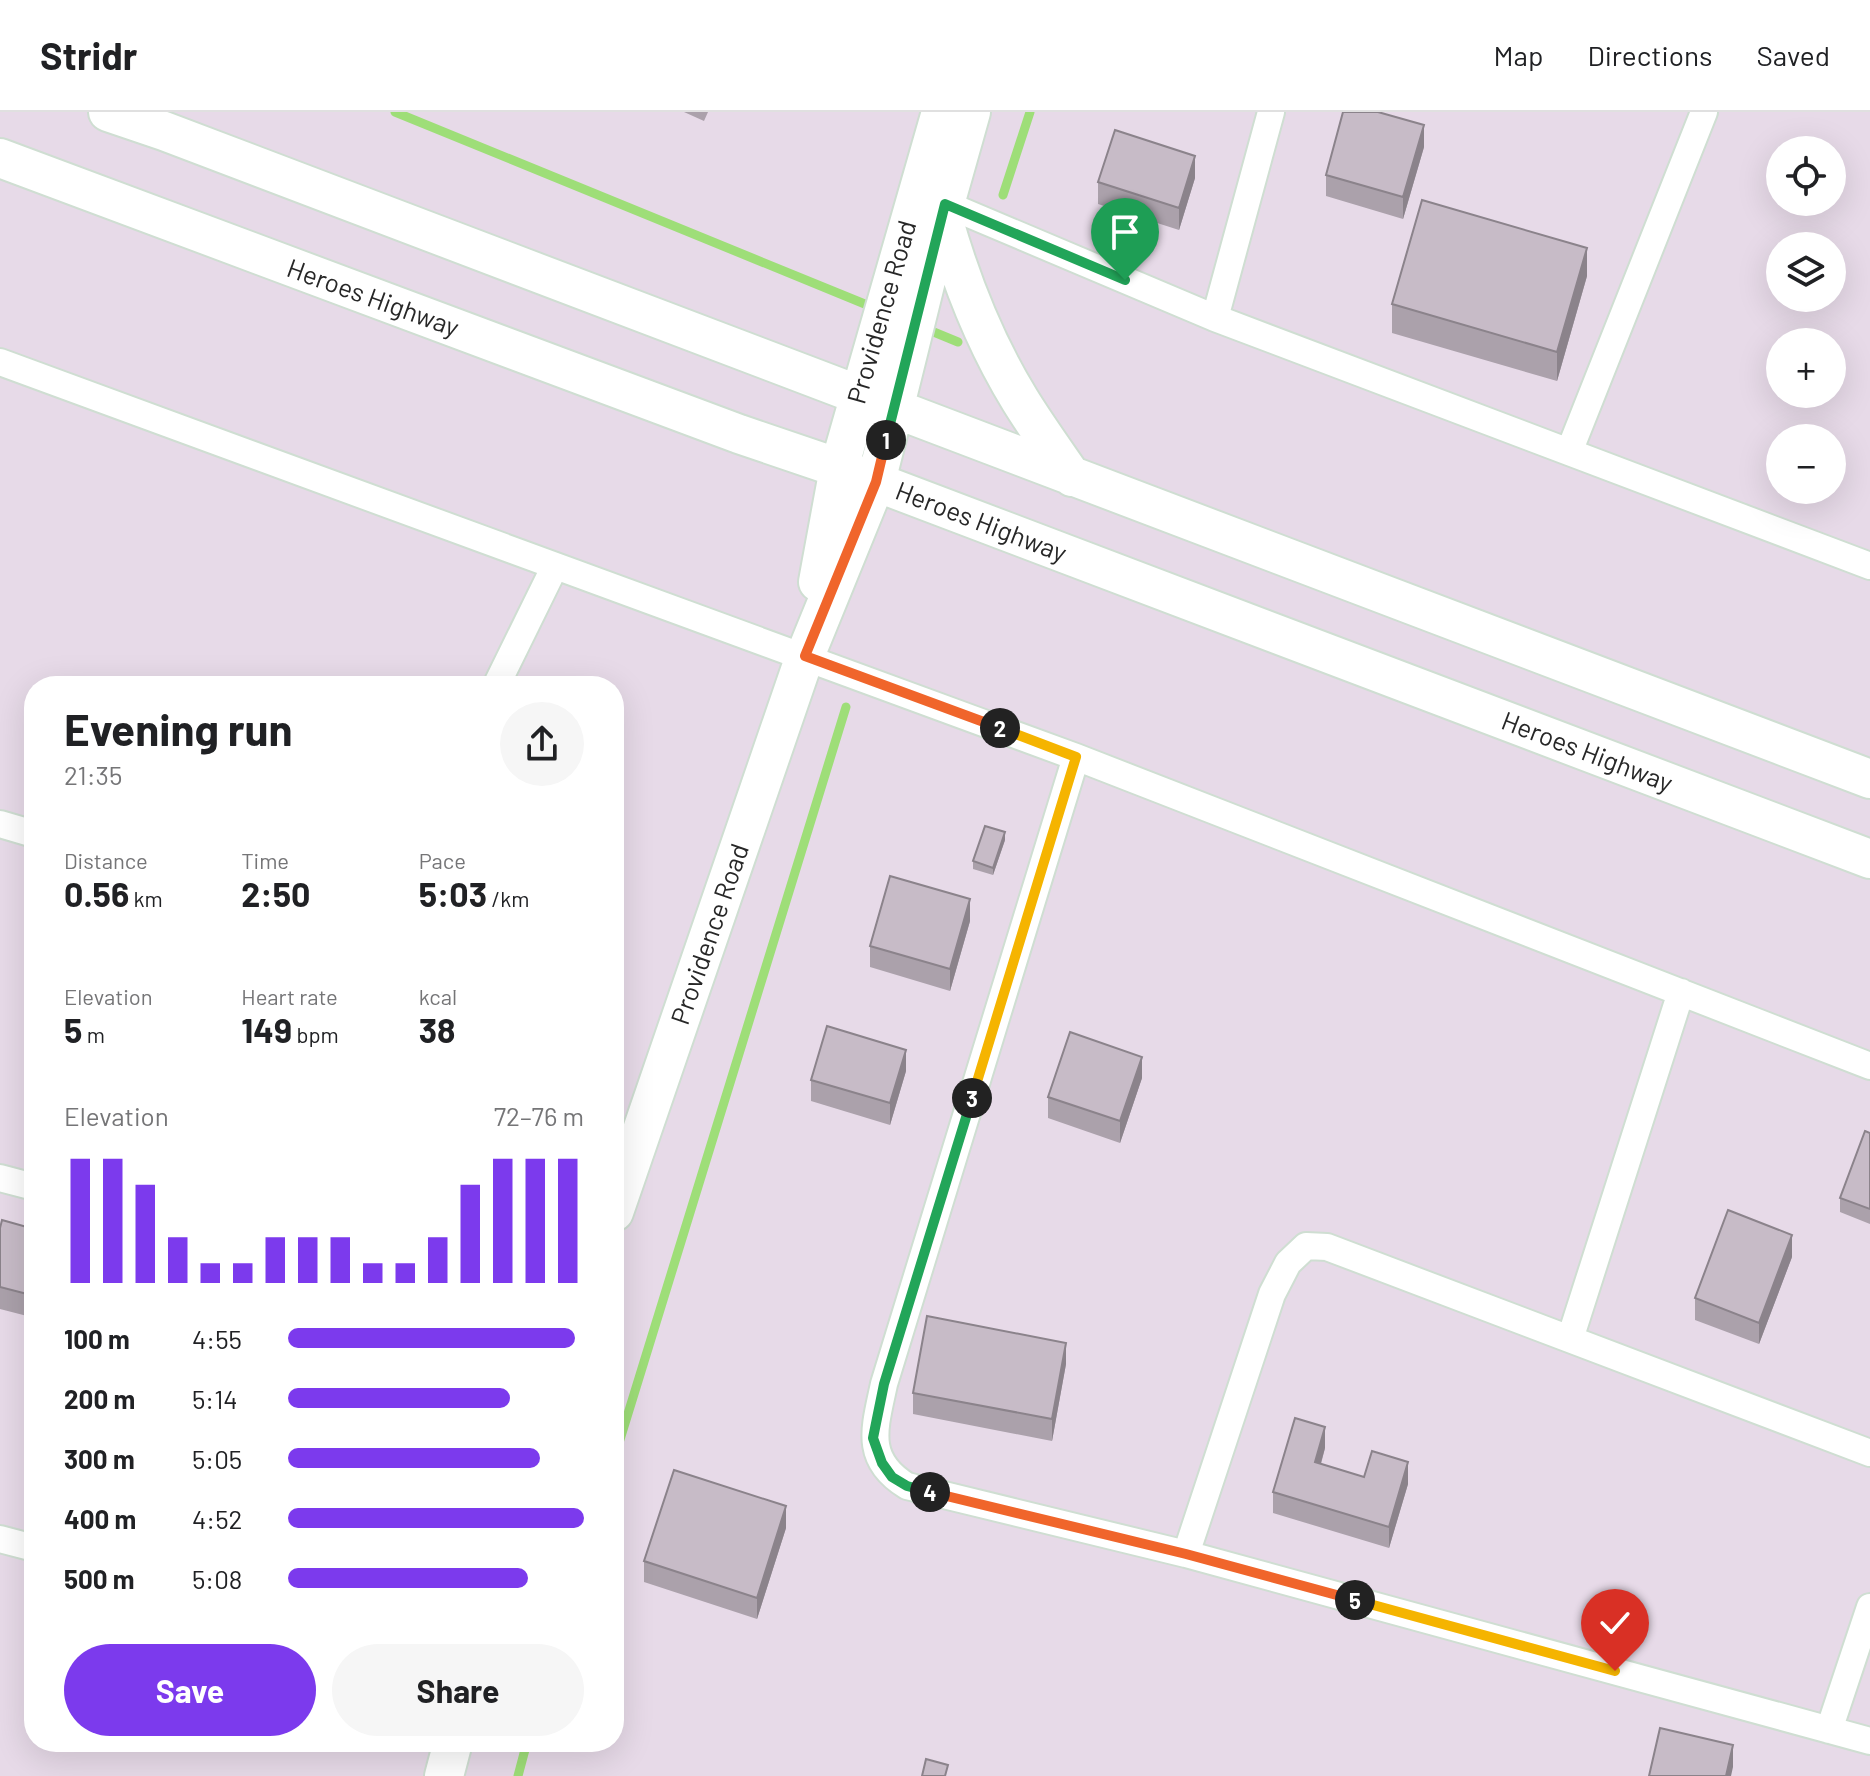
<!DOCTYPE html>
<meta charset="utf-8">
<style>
:root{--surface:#fff;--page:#f6f6f6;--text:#202124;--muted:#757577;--line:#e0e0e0;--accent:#7c3aed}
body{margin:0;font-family:Barlow,sans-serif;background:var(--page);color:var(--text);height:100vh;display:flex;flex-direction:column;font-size:30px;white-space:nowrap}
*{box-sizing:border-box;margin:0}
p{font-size:26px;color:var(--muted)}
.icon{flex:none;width:44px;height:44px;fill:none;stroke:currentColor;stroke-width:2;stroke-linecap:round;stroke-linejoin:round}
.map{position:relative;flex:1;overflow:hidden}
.details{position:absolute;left:24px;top:564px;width:600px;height:1076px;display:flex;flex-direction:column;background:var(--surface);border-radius:32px;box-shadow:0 8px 32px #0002}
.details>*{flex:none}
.fabs{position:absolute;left:1766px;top:24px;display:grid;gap:16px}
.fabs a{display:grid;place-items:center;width:80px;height:80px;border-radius:50%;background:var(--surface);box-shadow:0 8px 32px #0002;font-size:40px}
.pin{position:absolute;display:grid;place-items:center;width:68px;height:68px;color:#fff;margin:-82px -34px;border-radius:50% 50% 50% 0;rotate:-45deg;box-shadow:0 0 8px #0007}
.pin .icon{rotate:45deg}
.km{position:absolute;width:40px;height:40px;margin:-20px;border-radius:50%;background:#222;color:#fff;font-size:22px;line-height:40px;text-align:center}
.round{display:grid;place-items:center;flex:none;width:84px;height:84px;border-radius:42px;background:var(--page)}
.overview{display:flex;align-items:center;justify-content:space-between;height:136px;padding:0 40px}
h1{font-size:44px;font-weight:700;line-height:60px}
.metrics{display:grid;grid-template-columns:repeat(3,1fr);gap:12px;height:136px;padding:8px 40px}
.metrics div{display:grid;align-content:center}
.metrics b{font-size:34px;font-weight:700}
.metrics small{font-size:22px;font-weight:400}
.metrics p{font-size:22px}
.chart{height:224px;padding:16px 40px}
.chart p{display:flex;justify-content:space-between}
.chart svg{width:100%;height:144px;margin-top:8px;stroke:var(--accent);stroke-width:6}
.action{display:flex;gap:16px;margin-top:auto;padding:16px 40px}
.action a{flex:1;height:92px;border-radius:48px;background:var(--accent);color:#fff;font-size:32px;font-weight:700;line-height:92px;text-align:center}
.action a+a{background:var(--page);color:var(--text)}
ul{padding:0 40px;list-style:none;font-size:26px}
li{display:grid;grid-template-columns:128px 96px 1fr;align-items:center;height:60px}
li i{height:20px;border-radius:10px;background:var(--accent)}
header{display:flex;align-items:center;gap:48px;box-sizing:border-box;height:112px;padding:0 40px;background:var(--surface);border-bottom:2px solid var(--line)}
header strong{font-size:38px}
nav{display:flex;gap:44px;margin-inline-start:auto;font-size:28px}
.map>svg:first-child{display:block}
</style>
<header>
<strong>Stridr</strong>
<nav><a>Map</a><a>Directions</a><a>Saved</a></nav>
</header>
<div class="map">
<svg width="1870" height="1664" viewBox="0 0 1870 1664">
<rect width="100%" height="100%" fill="#e7dae8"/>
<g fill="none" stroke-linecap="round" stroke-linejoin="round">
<path stroke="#9ede78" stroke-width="9" d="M 395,0 L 877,197
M 1003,83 L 1030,0
M 924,216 L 958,230
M 614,1347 L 846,595
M 518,1664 L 527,1630"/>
<defs>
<path id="street" d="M 931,86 L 1215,206 L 1870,454
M 1215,206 L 1271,0
M 0,250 L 1076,645 L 1870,954
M 1569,340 L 1704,0
M 496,574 L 555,454
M 1076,645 L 884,1272 C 875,1315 863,1347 907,1374 L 1186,1442 L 1870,1629
M 0,712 L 34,722
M 0,1066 L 34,1075
M 1570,1227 L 1681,880
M 0,1427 L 34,1436
M 1186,1442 L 1272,1182 L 1288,1151 L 1306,1134 L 1327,1135 L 1870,1341
M 1829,1618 L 1870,1495"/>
<path id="secondary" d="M 108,0 L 164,19 L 1870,667
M 0,46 L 739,322 L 839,356 L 1870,747
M 943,106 C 961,170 985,231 1020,288 C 1036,314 1054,339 1072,365
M 818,470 L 839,356 L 941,0
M 614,1100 L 805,544 L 876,370 L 945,92 L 971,0
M 444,1664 L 453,1630"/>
</defs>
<use href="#street" stroke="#cfded2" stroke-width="30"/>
<use href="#secondary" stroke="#cfded2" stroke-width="42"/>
<use href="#street" stroke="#fff" stroke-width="26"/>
<use href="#secondary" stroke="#fff" stroke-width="38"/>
</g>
<path fill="#aba1ab" d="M 684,0 L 708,0 L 704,9 Z
M 1424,35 L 1403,107 L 1326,84 L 1326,63 Z
M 1195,66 L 1179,118 L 1098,92 L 1098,70 Z
M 1587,164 L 1557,269 L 1392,221 L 1392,192 Z
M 1005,728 L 993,763 L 973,757 L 973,749 Z
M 970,809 L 950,879 L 870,855 L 870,834 Z
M 906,959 L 890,1013 L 811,989 L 811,968 Z
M 1142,966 L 1120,1031 L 1048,1006 L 1048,985 Z
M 1870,1021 L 1870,1112 L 1840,1100 L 1840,1086 Z
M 0,1116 L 34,1117 L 34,1193 L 31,1205 L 0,1197 Z
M 1792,1145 L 1759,1232 L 1695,1208 L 1695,1186 Z
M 1066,1252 L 1052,1329 L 913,1302 L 913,1281 Z
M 1325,1336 L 1321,1352 L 1364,1365 L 1408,1372 L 1389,1436 L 1273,1401 L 1273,1380 Z
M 786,1416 L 757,1507 L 644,1470 L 644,1449 Z"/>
<path fill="#8b838b" d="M 1424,13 L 1424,35 L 1403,107 L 1403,85 Z
M 1195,44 L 1195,66 L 1179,118 L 1179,96 Z
M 1587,136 L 1587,164 L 1557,269 L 1557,240 Z
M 1005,720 L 1005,728 L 993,763 L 993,756 Z
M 970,787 L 970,809 L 950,879 L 950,857 Z
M 906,938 L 906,959 L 890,1013 L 890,991 Z
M 1142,945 L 1142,966 L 1120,1031 L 1120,1009 Z
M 1792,1123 L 1792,1145 L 1759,1232 L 1759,1211 Z
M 34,1171 L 34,1193 L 31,1205 L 31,1183 Z
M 1066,1231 L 1066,1252 L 1052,1329 L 1052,1307 Z
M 1325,1315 L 1325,1336 L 1315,1372 L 1315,1350 Z
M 1408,1350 L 1408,1372 L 1389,1436 L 1389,1415 Z
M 786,1394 L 786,1416 L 757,1507 L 757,1486 Z
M 1733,1633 L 1733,1655 L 1731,1664 L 1726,1664 Z"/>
<path fill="#c7bbc7" stroke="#8b838b" stroke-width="2" d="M 1343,0 L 1378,0 L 1424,13 L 1403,85 L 1326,63 Z
M 1115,18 L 1195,44 L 1179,96 L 1098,70 Z
M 1422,88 L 1587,136 L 1557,240 L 1392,192 Z
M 985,714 L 1005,720 L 993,756 L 973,749 Z
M 890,764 L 970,787 L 950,857 L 870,834 Z
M 827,914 L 906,938 L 890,991 L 811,968 Z
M 1070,920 L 1142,945 L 1120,1009 L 1048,985 Z
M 1865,1019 L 1870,1021 L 1870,1097 L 1840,1086 Z
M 1728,1098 L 1792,1123 L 1759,1211 L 1695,1186 Z
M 2,1108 L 34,1117 L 34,1171 L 31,1183 L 0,1175 L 0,1116 Z
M 927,1204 L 1066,1231 L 1052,1307 L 913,1281 Z
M 1295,1306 L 1325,1315 L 1315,1350 L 1364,1365 L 1372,1339 L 1408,1350 L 1389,1415 L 1273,1380 Z
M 674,1358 L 786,1394 L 757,1486 L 644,1449 Z
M 1660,1616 L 1733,1633 L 1726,1664 L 1649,1664 Z
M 926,1647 L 948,1653 L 945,1664 L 922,1664 Z"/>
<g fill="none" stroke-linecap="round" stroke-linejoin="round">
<defs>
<path id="split-1" d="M 886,328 L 945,92 L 1125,168"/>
<path id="split-2" d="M 886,328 L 876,370 L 805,544 L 1000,616"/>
<path id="split-3" d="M 972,986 L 1076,645 L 1000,616"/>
<path id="split-4" d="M 930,1380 L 907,1374 L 892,1365 L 882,1351 L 873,1326 L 884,1272 L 972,986"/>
<path id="split-5" d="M 930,1380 L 1186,1442 L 1355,1488"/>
<path id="split-6" d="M 1355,1488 L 1615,1559"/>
</defs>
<use href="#split-1" stroke="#fff" stroke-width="16"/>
<use href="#split-2" stroke="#fff" stroke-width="16"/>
<use href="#split-3" stroke="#fff" stroke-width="16"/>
<use href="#split-4" stroke="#fff" stroke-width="16"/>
<use href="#split-5" stroke="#fff" stroke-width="16"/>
<use href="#split-6" stroke="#fff" stroke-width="16"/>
<use href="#split-1" stroke="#22a559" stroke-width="10"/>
<use href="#split-2" stroke="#f0652b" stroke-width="10"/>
<use href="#split-3" stroke="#f5b400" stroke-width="10"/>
<use href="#split-4" stroke="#22a559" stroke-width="10"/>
<use href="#split-5" stroke="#f0652b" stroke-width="10"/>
<use href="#split-6" stroke="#f5b400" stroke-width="10"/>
</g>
<g text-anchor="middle" stroke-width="6" stroke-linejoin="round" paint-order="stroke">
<g font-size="26" fill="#272727" stroke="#fff">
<text transform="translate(373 186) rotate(20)" y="9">Heroes Highway</text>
<text transform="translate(882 200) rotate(-74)" y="9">Providence Road</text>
<text transform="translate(981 410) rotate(21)" y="9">Heroes Highway</text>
<text transform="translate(1587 640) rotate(21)" y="9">Heroes Highway</text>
<text transform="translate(710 822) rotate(-71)" y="9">Providence Road</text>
</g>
</g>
</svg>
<div class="fabs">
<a><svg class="icon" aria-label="locate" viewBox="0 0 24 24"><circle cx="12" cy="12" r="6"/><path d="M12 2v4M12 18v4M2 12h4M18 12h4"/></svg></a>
<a><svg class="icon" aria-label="layers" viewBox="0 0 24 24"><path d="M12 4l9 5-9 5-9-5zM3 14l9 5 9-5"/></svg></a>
<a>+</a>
<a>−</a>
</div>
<div class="pin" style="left:1125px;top:168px;background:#1e9e55"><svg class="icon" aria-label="arrive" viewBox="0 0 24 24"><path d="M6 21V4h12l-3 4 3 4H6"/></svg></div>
<div class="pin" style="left:1615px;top:1559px;background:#d93025"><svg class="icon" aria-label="check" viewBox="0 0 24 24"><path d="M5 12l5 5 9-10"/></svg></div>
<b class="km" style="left:886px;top:328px">1</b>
<b class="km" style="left:1000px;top:616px">2</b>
<b class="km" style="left:972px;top:986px">3</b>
<b class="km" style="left:930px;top:1380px">4</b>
<b class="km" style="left:1355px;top:1488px">5</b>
<section class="details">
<div class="overview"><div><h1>Evening run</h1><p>21:35</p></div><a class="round"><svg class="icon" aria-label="share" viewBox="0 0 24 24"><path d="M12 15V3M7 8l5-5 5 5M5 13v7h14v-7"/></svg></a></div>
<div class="metrics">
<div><p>Distance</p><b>0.56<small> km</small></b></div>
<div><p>Time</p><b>2:50</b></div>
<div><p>Pace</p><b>5:03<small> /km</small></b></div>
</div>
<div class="metrics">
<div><p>Elevation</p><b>5<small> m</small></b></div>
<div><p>Heart rate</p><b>149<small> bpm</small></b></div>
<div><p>kcal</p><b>38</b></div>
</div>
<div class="chart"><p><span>Elevation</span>72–76 m</p>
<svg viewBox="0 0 160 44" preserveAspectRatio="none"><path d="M5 44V6M15 44V6M25 44V14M35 44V30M45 44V38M55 44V38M65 44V30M75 44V30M85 44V30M95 44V38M105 44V38M115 44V30M125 44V14M135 44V6M145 44V6M155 44V6"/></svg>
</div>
<ul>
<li><b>100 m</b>4:55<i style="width:97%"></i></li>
<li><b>200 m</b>5:14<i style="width:75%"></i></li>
<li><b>300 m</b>5:05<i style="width:85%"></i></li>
<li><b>400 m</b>4:52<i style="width:100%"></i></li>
<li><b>500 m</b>5:08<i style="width:81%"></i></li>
</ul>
<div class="action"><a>Save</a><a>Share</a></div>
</section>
</div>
